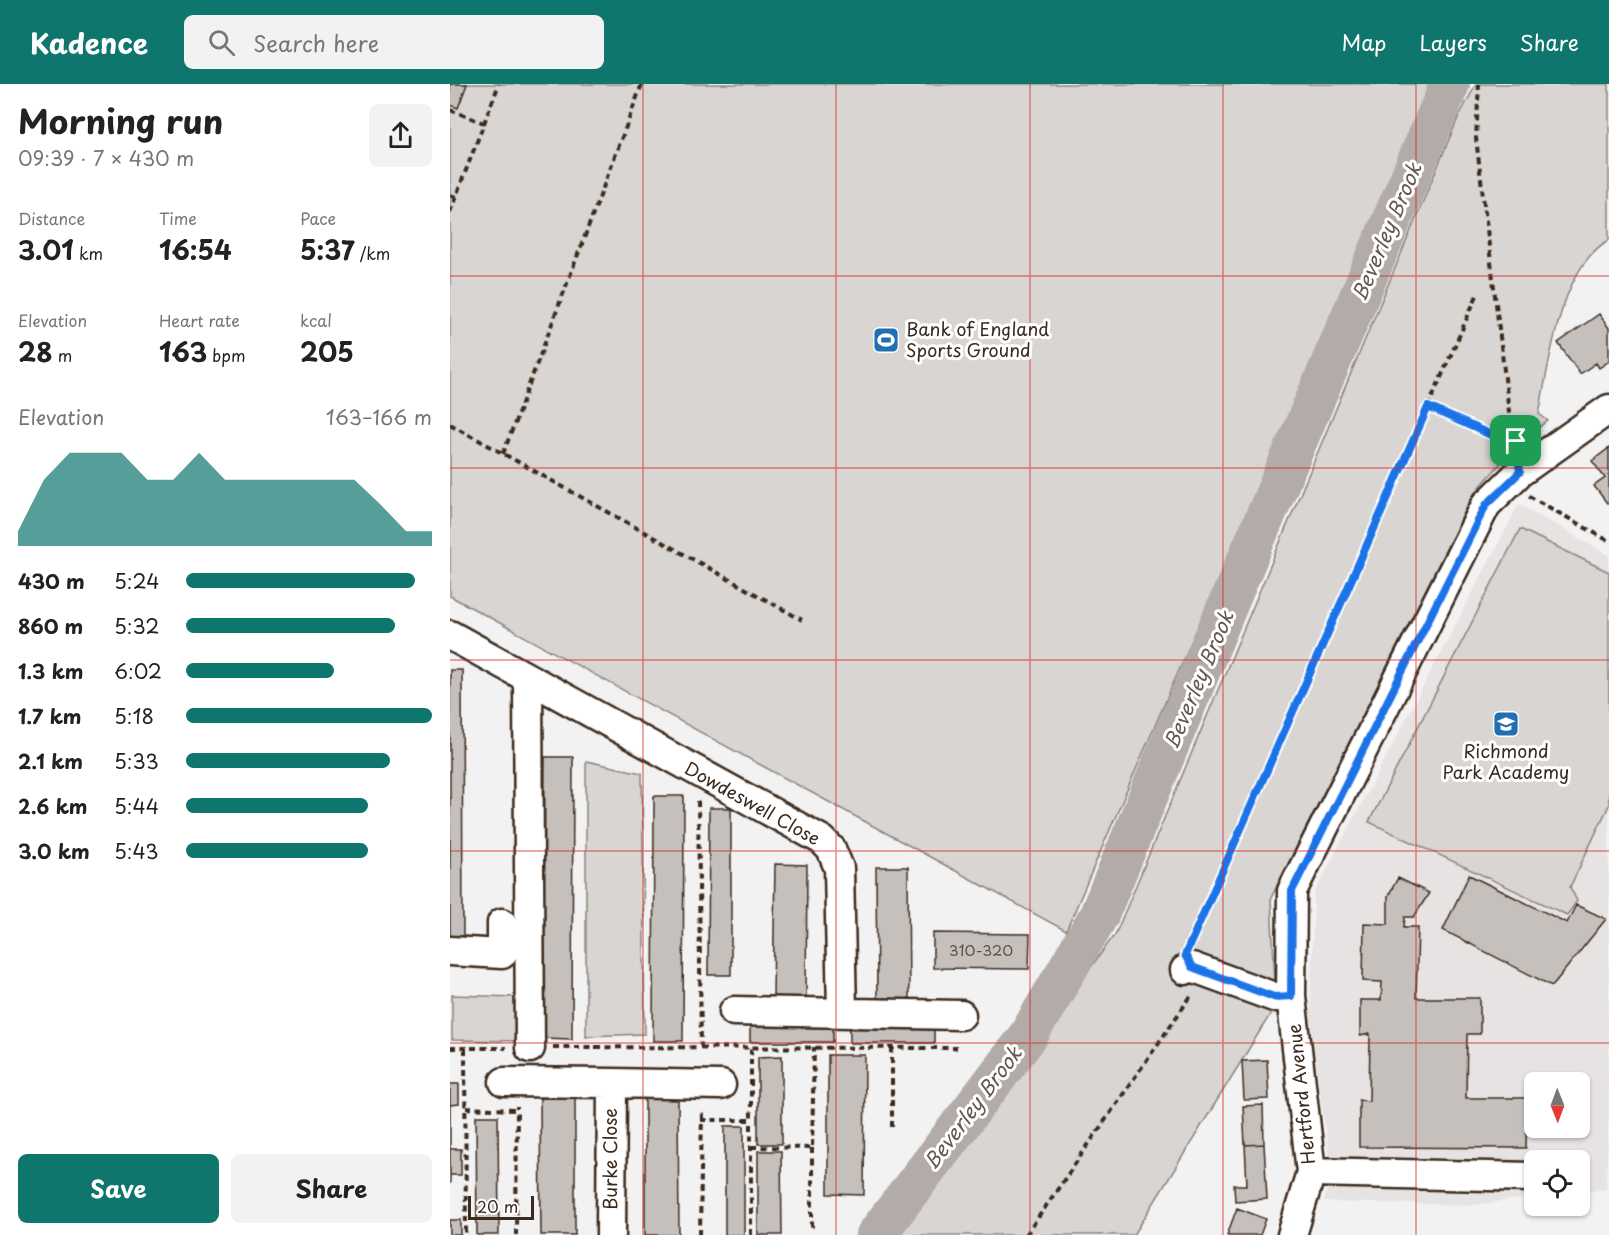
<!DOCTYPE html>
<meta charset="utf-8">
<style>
:root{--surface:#fff;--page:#f2f2f2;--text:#222;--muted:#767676;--accent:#0f766e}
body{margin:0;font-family:"Playpen Sans",sans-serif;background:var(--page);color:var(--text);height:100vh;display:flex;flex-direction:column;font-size:22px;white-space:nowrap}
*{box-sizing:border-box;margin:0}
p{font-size:20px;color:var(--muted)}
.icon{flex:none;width:33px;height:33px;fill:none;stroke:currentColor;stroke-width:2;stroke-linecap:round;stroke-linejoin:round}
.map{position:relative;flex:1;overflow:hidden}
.side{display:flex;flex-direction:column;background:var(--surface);width:450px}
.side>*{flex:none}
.needle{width:39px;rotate:179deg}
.controls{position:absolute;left:1074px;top:988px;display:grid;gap:12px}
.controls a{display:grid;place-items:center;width:66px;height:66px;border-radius:9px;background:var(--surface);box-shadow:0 2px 4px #0004;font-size:30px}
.scale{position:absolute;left:18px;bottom:15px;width:66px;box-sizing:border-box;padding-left:6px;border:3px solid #3b2a1e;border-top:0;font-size:16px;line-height:21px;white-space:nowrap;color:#3b2a1e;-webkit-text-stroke:4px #fff;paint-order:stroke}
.pin{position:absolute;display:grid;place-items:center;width:51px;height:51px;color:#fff;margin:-26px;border-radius:12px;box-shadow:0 3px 9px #0006}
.round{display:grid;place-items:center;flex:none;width:63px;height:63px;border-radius:9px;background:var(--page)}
.headline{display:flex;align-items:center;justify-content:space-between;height:102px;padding:0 18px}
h1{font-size:33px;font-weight:700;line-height:45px}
.figures{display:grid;grid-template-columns:repeat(3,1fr);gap:9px;height:102px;padding:6px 18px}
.figures div{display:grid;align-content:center}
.figures b{font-size:26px;font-weight:700}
.figures small{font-size:16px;font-weight:400}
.figures p{font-size:16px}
.chart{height:168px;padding:12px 18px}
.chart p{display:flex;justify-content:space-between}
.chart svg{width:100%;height:108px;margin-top:6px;fill:var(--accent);opacity:.7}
.primary-button{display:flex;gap:12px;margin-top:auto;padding:12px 18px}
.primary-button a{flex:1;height:69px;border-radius:9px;background:var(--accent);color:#fff;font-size:24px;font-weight:700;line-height:69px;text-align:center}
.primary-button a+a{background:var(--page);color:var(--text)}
ul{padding:0 18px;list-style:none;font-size:20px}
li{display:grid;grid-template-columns:96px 72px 1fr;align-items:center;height:45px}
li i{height:15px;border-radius:8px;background:var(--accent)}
header{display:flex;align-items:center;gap:36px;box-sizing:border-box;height:84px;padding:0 30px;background:var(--accent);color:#fff}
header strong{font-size:28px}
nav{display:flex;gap:33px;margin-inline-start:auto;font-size:21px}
.search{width:420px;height:54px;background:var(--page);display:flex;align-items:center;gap:15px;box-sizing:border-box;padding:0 21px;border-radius:9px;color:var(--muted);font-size:22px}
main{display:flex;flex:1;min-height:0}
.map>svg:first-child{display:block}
</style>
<header>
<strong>Kadence</strong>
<div class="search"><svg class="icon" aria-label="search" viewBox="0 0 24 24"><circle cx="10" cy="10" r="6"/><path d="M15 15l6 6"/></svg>Search here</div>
<nav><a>Map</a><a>Layers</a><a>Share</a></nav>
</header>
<main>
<section class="side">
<div class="headline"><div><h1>Morning run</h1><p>09:39 · 7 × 430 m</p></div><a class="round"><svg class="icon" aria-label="share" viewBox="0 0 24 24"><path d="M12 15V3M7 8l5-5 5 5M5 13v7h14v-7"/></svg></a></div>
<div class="figures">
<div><p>Distance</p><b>3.01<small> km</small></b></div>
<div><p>Time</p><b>16:54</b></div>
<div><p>Pace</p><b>5:37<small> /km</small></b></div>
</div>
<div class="figures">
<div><p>Elevation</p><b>28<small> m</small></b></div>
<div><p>Heart rate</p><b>163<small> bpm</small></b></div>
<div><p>kcal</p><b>205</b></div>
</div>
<div class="chart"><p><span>Elevation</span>163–166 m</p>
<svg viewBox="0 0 160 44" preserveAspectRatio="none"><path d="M0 44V38L10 17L20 6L30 6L40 6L50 17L60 17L70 6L80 17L90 17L100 17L110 17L120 17L130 17L140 27L150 38L160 38V44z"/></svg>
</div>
<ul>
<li><b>430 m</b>5:24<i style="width:93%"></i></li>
<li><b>860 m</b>5:32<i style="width:85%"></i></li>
<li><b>1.3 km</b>6:02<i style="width:60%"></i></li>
<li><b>1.7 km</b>5:18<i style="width:100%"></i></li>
<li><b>2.1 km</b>5:33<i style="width:83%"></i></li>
<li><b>2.6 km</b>5:44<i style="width:74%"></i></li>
<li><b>3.0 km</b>5:43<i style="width:74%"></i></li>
</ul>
<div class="primary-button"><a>Save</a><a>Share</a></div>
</section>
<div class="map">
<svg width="1159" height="1151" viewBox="0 0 1159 1151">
<rect width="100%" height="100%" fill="#f3f2f2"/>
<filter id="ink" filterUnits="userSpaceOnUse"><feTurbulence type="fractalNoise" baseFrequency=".0167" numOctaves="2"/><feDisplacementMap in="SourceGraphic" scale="12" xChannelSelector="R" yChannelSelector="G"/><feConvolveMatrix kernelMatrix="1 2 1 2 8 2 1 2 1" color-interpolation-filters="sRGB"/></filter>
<g filter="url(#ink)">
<path fill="#e6e3e2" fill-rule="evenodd" d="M 1069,420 L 1159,471 L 1159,1020 L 1156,1104 L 1130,1108 L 1130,1077 L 1084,1077 L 1084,1113 L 1023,1121 L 874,1118 L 879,1099 L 880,1080 L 860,936 L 864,810 ZM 1084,999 L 1130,999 L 1130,1044 L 1084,1044 Z"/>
<path fill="#d8d5d2" stroke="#8a8078" stroke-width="1.5" d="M 0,0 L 983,0 L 616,847 L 0,512 Z
M 1026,0 L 1159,0 L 1159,156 C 1110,183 1099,279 1089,330 L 1098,337 L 1071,356 L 1023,411 L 821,814 L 826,921 L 684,1151 L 444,1151 L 666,849 L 1008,34 Z
M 1070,445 L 1159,488 L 1159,721 L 1120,803 L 1127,817 L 1117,831 L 919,738 Z
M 136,677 L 192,689 L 195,950 L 136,952 Z
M 2,911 L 70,913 L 70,957 L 2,956 Z"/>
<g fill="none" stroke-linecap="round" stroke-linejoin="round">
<path stroke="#b2aba7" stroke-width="40" d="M 426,1151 L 578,952 L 649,831 L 789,494 L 1000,0"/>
</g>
<path fill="#c6c0bd" stroke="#3b2a1e" stroke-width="1.5" d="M 0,0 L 17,0 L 8,24 L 0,21 Z
M 1149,230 L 1159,244 L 1159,277 L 1149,284 L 1146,279 L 1130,290 L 1108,259 Z
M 1159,364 L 1159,418 L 1157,419 L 1144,402 L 1155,394 L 1142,377 Z
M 0,586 L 12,586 L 13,854 L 0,854 Z
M 95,673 L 123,673 L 122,955 L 93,954 Z
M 204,712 L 234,712 L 233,957 L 203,957 Z
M 259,724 L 281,724 L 281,891 L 258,891 Z
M 325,780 L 357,781 L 356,915 L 323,914 Z
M 426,783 L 458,783 L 459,915 L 427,915 Z
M 1019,791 L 1117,839 L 1126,821 L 1156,835 L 1102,902 L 993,846 Z
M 948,794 L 979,809 L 964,833 L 955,833 L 954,843 L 968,843 L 966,914 L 1030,914 L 1030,950 L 1017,950 L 1016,1014 L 1077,1014 L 1076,1064 L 909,1063 L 909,1016 L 919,1017 L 920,950 L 910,952 L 910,916 L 931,916 L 932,898 L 913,897 L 914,839 L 938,840 L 938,812 Z
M 483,849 L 580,850 L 579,885 L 483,884 Z
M 400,939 L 484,939 L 484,959 L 400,959 Z
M 300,940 L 383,940 L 383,958 L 300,958 Z
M 378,971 L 415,971 L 414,1111 L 378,1110 Z
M 332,972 L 332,1060 L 308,1060 L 308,973 Z
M 817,976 L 819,1015 L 794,1016 L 792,977 Z
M 0,1000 L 9,1000 L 9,1020 L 0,1021 L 0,1065 L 11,1065 L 11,1091 L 0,1091 L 0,1100 Z
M 195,1013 L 228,1014 L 229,1151 L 195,1151 Z
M 90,1014 L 125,1014 L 125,1151 L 91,1151 Z
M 813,1021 L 814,1060 L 795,1061 L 793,1022 Z
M 26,1032 L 48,1032 L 49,1151 L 27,1151 Z
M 275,1042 L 294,1042 L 294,1151 L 275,1151 Z
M 814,1060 L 817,1115 L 785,1117 L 784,1101 L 797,1101 L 795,1061 Z
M 308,1067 L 331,1067 L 332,1151 L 308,1151 Z
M 787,1124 L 816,1135 L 810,1151 L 777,1151 Z
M 0,1136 L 11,1136 L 11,1151 L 0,1151 Z"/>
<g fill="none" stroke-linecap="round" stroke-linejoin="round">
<defs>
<path id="minor" d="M 0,551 L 372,756 L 381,765 L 389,784 L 392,929
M 78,595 L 80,964
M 0,867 L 52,870 L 52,839
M 735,886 L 742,883 L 824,913 L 841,912
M 284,927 L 511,931
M 54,998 L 162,999
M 861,1088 L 1084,1093
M 161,1151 L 162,999 L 271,1001
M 842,1151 L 861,1088 L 841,912 L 842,807 L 1036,421 L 1070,388 L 1159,325"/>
</defs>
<use href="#minor" stroke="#3b2a1e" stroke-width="33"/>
<path stroke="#3b2a1e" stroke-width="4" stroke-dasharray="6 4.5" stroke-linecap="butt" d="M 1029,0 L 1026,54 L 1060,336 L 1066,356
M 0,26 L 34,39
M 0,111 L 6,113
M 0,128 L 49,0
M 978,323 L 1028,209
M 0,340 L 352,536
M 53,370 L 192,0
M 1079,412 L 1159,457
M 248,717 L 251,962
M 740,861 L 978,323 L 1057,359 L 1066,357
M 103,963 L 507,964
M 0,964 L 56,964
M 15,964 L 16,1151
M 16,1024 L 67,1026
M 251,1036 L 301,1036 L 301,963
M 442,1043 L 442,964
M 301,1063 L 362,1064 L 364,963
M 362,1064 L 362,1147
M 66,1151 L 67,1023
M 250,1151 L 252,1026
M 301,1151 L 301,1036
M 576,1151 L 743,909"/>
<use href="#minor" stroke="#fff" stroke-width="28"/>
</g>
</g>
<g fill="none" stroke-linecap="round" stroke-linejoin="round" filter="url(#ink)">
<defs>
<path id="route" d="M 978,323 L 1057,358 L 1066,357 L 1070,388 L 1036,421 L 842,807 L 841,912 L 824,913 L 742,883 L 735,871 Z"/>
</defs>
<use href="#route" stroke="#fff" stroke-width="12"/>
<use href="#route" stroke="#1a73e8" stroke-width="8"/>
</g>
<path fill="none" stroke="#d62828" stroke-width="1.5" stroke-opacity="0.55" d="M 193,0 L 193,1151M 386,0 L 386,1151M 580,0 L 580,1151M 773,0 L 773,1151M 966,0 L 966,1151M 0,192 L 1159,192M 0,384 L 1159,384M 0,576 L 1159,576M 0,767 L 1159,767M 0,959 L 1159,959"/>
<defs>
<symbol id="stadium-square" viewBox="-11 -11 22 22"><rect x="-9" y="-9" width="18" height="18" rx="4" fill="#1f6fb2" stroke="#fff"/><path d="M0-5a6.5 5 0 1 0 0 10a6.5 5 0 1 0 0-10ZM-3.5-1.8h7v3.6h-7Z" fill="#fff"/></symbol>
<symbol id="school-square" viewBox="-11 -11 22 22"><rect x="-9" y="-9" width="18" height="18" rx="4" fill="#1f6fb2" stroke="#fff"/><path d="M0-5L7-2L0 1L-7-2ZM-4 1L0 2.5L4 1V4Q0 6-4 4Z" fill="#fff"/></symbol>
</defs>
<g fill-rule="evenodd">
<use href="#stadium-square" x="421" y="241" width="30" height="30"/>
<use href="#school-square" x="1041" y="625" width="30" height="30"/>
</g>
<g text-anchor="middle" stroke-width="6" stroke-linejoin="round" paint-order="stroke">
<g font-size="15" fill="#5e5046">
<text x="531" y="872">310-320</text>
</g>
<g font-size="18" fill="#3b2a1e" stroke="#fff" text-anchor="start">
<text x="456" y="252">Bank of England<tspan x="456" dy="21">Sports Ground</tspan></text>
<text x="1056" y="674" text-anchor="middle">Richmond<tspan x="1056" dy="21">Park Academy</tspan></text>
</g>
<g font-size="18" fill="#3b2a1e" stroke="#fff">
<text transform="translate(302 720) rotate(29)" y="6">Dowdeswell Close</text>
<text transform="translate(852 1010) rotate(-96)" y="6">Hertford Avenue</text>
<text transform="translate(161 1075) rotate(-90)" y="6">Burke Close</text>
</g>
<g font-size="20" font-style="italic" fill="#65574e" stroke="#fff">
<text transform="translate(937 148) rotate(-67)" y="7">Beverley Brook</text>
<text transform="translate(749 596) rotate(-67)" y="7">Beverley Brook</text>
<text transform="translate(523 1024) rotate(-53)" y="7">Beverley Brook</text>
</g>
</g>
</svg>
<div class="controls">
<a><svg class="needle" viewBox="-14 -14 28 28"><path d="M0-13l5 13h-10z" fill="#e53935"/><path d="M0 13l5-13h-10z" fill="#767676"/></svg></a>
<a><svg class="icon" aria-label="locate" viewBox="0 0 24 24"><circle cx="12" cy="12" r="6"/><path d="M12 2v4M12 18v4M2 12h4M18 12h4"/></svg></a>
</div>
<div class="scale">20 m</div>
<div class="pin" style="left:1066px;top:357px;background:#1e9e55"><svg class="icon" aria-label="arrive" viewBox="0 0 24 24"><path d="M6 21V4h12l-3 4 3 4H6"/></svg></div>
</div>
</main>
